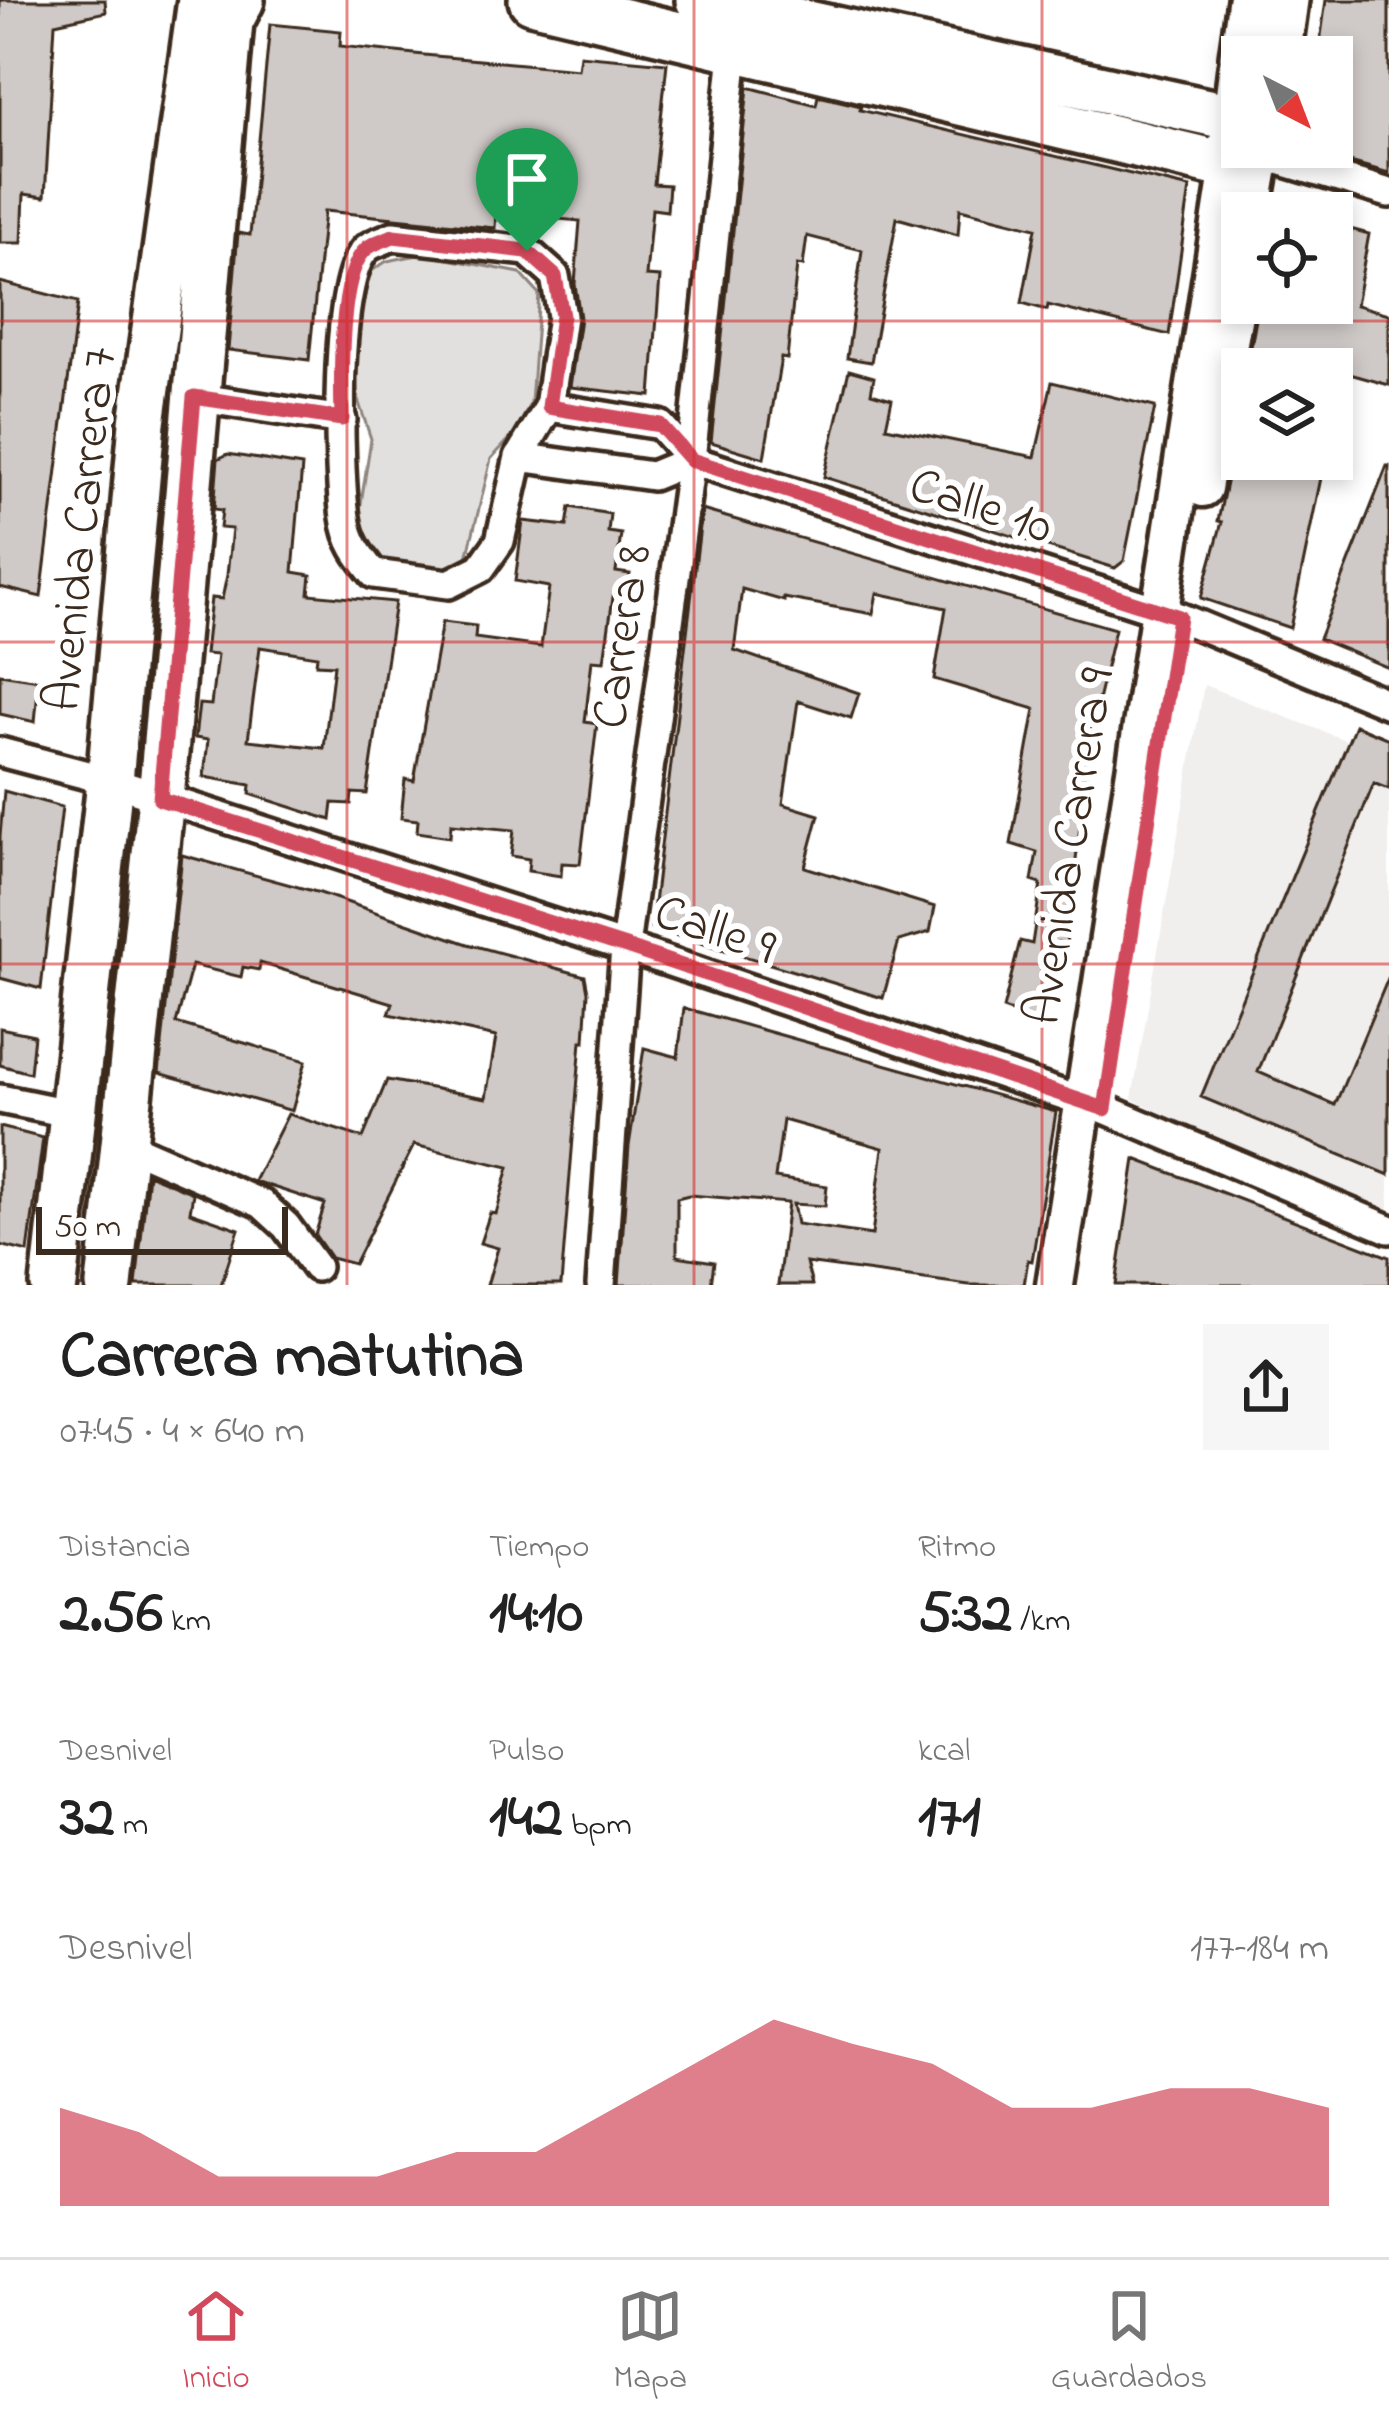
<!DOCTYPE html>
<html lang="es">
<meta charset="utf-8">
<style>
:root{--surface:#fff;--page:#f6f6f6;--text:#222;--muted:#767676;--line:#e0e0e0;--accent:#d1495b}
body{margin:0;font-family:"Indie Flower",sans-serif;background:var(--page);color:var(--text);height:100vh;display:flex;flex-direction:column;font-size:45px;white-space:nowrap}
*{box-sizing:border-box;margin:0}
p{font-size:39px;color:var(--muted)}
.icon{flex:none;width:66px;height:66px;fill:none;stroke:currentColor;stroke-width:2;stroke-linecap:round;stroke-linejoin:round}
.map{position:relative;height:1285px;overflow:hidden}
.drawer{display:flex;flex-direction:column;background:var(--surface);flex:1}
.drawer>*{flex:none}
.needle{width:78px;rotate:138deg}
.tools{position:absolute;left:1221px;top:36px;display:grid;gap:24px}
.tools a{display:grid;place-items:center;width:132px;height:132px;border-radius:0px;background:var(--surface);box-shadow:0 6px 18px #0003;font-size:60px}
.scale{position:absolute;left:36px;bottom:30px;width:252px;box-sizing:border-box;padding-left:12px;border:6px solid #3b2a1e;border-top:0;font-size:33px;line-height:42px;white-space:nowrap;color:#3b2a1e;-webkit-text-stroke:9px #fff;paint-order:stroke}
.pin{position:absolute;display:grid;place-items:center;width:102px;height:102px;color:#fff;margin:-123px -51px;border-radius:50% 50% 50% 0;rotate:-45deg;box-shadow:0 0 12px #0007}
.pin .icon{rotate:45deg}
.round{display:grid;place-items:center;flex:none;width:126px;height:126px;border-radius:0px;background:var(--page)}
.summary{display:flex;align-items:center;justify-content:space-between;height:204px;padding:0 60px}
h1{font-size:66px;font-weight:700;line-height:90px}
.stats{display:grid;grid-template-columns:repeat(3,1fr);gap:18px;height:204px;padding:12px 60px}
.stats div{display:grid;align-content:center}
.stats b{font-size:60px;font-weight:700}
.stats small{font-size:33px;font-weight:400}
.stats p{font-size:33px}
.chart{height:336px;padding:24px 60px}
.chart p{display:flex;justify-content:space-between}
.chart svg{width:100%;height:216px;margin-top:12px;fill:var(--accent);opacity:.7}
.dock{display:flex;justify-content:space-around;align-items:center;height:168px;border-top:3px solid var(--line);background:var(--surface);font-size:33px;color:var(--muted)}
.dock a{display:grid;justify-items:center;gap:6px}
.dock .current{color:var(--accent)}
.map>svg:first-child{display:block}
</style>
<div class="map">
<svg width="1389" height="1285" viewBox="0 0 1389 1285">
<rect width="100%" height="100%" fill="#fff"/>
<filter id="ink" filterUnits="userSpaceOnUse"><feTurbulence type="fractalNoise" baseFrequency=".00833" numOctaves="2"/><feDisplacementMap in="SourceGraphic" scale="24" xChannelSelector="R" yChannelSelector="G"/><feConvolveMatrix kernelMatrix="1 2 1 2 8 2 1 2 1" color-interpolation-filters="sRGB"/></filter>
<g filter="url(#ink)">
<path fill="#f1efee" d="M 1204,685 L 1389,757 L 1389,1219 L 1132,1099 Z"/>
<path fill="#e2e0de" stroke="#8e857e" stroke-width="3" d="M 423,254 L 520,273 L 539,294 L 531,402 L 516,432 L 491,459 L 467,558 L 447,577 L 371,565 L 355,542 L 371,439 L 358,400 L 354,345 L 370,272 L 387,261 Z"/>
<path fill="#cfcac7" stroke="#3b2a1e" stroke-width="3" fill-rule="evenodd" d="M 0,0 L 105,0 L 106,12 L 55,23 L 45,197 L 24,194 L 22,243 L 0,243 Z
M 1326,0 L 1389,0 L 1389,173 L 1332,157 L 1332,57 L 1318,57 Z
M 270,24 L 341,31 L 340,46 L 424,55 L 578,69 L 580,55 L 667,63 L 654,184 L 669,185 L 667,211 L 652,209 L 646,276 L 660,277 L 651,396 L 570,387 L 580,318 L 575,284 L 580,221 L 496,213 L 495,228 L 324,211 L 309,360 L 228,350 L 238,233 L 250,235 Z
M 748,87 L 816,105 L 818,96 L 827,98 L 861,106 L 860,110 L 1190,188 L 1169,335 L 1048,305 L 1047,310 L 1022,303 L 1036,228 L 960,209 L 958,235 L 897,218 L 871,362 L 847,358 L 862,250 L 807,236 L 803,266 L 797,265 L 787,359 L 781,358 L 764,458 L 711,442 Z
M 1332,224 L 1369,234 L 1356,305 L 1389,314 L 1389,385 L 1332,369 L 1247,369 L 1259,303 L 1332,303 Z
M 0,282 L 78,302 L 41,597 L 0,587 Z
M 849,370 L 874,377 L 871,393 L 892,399 L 886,427 L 1035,457 L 1052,382 L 1155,407 L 1124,561 L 1115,568 L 824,477 Z
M 228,454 L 302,466 L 293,572 L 311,575 L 309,594 L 395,602 L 367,794 L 352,793 L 351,804 L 333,803 L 331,820 L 250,794 L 251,785 L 204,777 L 208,740 L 195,738 L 199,704 L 211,705 L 217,655 L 205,654 L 211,598 L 222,599 L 227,575 L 232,529 L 220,528 L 222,510 L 214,509 L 218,459 ZM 260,647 L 317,656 L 316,664 L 334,665 L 324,748 L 248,740 Z
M 1231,459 L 1309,459 L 1308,463 L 1323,468 L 1290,628 L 1201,598 L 1222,522 L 1218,521 Z
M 1387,466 L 1389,466 L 1389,668 L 1319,639 Z
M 570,507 L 610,514 L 608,532 L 621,534 L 616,572 L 630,574 L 626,599 L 613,597 L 604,661 L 592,660 L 585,722 L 597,724 L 580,864 L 562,863 L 561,876 L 528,871 L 529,859 L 511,856 L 514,830 L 451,824 L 450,837 L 417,832 L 418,820 L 401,818 L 405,779 L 414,781 L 442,622 L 476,626 L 475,638 L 541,647 L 549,587 L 515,581 L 523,521 L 567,526 Z
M 702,510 L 1115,629 L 1092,726 L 1066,944 L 1058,942 L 1036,1021 L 1003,1009 L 1020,941 L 1032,944 L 1041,884 L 1032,881 L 1037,852 L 1011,844 L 1035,709 L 934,679 L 946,608 L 877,593 L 873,614 L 784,598 L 784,601 L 742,589 L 734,650 L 859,693 L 851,718 L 798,701 L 783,804 L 819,815 L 805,867 L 935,907 L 930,932 L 899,941 L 883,998 L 651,928 Z
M 0,674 L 39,680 L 35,722 L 0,714 Z
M 1355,725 L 1389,739 L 1389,789 L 1374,783 L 1258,1072 L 1335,1105 L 1389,976 L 1389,1175 L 1201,1097 Z
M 4,791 L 62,807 L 41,989 L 0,978 L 0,836 Z
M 182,855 L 320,893 L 468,944 L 585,976 L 588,992 L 585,1041 L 581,1041 L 561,1285 L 487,1285 L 498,1248 L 480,1243 L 490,1213 L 496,1214 L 509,1167 L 414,1145 L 354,1264 L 331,1258 L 315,1235 L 325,1204 L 254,1181 L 288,1114 L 363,1138 L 387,1080 L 486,1098 L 496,1037 L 389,1014 L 393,1003 L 260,963 L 259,970 L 243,967 L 241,977 L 192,965 L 176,1023 L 306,1061 L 292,1111 L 159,1073 Z
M 684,1008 L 1056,1112 L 1032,1261 L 1028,1260 L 1024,1285 L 969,1285 L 806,1263 L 812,1285 L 778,1285 L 788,1203 L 689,1195 L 677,1198 L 677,1256 L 714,1262 L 711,1285 L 619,1285 L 629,1146 L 644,1048 L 678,1057 ZM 783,1120 L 883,1148 L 872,1235 L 797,1224 L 793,1204 L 825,1206 L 827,1186 L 775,1178 Z
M 0,1028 L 34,1035 L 30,1073 L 0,1065 Z
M 0,1127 L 43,1138 L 28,1252 L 0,1245 Z
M 1135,1159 L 1389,1257 L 1389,1285 L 1116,1285 Z
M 148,1174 L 193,1193 L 190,1212 L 239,1229 L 221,1285 L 136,1285 Z"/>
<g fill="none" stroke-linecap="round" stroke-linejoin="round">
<defs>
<path id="minor" d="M 1262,155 L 1389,193
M 393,236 L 527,251 L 555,276 L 562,316 L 549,407 L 519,457 L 500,541 L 481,568 L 449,584 L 374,574 C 359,556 348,541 345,517 C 338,471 333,276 367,248 C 373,243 385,240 393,236 Z
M 194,397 L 342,420
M 549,407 L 660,425 L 691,460 L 1179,617 L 1389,704
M 519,457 L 652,476 L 691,460
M 0,752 L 110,781 L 625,947 L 1105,1109 L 1389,1229
M 0,1099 L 73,1114
M 125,1144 L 262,1204 L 286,1226 L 316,1267
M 601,1285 L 625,947 L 691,460 L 736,34"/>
<path id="tertiary" d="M 1252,213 L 1262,155
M 1203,488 L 1242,269
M 1055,1285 L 1229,166"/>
<path id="primary" d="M 532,0 L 1229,166 L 1262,155
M 699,0 L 1235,118 L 1242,127
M 1243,57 L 1251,0
M 1277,57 L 1285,0
M 1232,147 L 1242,67
M 54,1285 L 110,781 L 142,423 L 201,0
M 109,1285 L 161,798 L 230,21 L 241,0"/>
</defs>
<use href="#minor" stroke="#3b2a1e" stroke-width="36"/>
<use href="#tertiary" stroke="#3b2a1e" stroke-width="45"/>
<use href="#primary" stroke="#3b2a1e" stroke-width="54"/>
<use href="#minor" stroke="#fff" stroke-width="27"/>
<use href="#tertiary" stroke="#fff" stroke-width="36"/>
<use href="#primary" stroke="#fff" stroke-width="45"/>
</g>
</g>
<g fill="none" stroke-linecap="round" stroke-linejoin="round" filter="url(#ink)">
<defs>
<path id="route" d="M 393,236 L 527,251 L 555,276 L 562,316 L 549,407 L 660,425 L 691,460 L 1179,617 L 1105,1109 L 626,947 L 160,799 L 194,397 L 342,419 C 341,383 338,274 366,249 C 372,243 385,240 393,236 Z"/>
</defs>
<use href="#route" stroke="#fff" stroke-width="24"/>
<use href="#route" stroke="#d1495b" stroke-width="15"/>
</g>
<path fill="none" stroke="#d62828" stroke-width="3" stroke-opacity="0.55" d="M 347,0 L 347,1285M 694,0 L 694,1285M 1042,0 L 1042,1285M 0,321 L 1389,321M 0,642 L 1389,642M 0,964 L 1389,964"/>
<g text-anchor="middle" stroke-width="12" stroke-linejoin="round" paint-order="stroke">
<g font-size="51" fill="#3b2a1e" stroke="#fff">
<text transform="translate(982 503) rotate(18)" y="18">Calle 10</text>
<text transform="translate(78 529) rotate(-84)" y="18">Avenida Carrera 7</text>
<text transform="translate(619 636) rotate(-82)" y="18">Carrera 8</text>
<text transform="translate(1067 846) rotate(-81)" y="18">Avenida Carrera 9</text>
<text transform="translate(716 927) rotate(19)" y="18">Calle 9</text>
</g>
</g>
</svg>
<div class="tools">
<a><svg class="needle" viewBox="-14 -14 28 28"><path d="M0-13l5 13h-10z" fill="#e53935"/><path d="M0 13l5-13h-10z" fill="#767676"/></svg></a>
<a><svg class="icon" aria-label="locate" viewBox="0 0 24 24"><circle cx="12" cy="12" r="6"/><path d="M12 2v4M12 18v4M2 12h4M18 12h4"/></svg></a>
<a><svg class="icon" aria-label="layers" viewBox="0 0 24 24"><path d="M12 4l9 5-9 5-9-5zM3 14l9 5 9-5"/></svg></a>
</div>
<div class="scale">50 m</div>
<div class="pin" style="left:527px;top:251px;background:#1e9e55"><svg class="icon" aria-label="arrive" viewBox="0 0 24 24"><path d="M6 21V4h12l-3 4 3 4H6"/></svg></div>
</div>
<section class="drawer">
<div class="summary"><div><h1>Carrera matutina</h1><p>07:45 · 4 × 640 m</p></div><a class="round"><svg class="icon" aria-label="share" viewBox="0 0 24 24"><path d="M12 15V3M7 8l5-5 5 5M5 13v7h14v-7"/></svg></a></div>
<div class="stats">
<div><p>Distancia</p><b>2.56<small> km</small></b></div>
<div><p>Tiempo</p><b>14:10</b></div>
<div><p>Ritmo</p><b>5:32<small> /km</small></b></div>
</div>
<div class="stats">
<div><p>Desnivel</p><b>32<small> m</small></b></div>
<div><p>Pulso</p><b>142<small> bpm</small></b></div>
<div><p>kcal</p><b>171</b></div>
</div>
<div class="chart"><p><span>Desnivel</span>177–184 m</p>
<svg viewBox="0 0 160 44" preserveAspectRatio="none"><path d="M0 44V24L10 29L20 38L30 38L40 38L50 33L60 33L70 24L80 15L90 6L100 11L110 15L120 24L130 24L140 20L150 20L160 24V44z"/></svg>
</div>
</section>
<nav class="dock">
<a class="current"><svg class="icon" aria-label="home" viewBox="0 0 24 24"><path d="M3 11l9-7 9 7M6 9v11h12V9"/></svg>Inicio</a>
<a><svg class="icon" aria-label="map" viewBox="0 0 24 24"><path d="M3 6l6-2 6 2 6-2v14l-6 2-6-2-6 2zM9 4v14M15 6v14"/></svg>Mapa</a>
<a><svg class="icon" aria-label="saved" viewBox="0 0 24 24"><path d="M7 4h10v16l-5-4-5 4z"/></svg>Guardados</a>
</nav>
